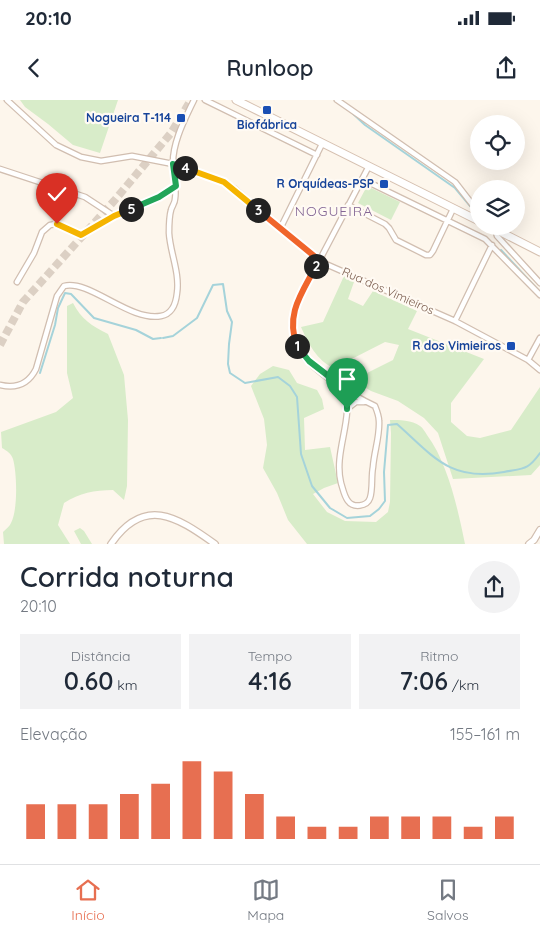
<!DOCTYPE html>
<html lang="pt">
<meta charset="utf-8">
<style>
:root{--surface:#fff;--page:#f2f2f3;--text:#1f2937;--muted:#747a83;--line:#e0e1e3;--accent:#e76f51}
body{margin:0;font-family:Quicksand,sans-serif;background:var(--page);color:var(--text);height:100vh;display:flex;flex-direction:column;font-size:19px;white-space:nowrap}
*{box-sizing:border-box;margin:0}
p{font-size:16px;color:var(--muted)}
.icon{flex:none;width:28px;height:28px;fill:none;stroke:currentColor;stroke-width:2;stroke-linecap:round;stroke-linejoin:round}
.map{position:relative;height:444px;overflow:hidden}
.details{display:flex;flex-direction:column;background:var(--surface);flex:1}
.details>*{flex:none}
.controls{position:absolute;left:470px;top:15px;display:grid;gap:10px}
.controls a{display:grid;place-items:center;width:55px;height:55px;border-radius:50%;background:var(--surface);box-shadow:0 5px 20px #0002;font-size:25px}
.pin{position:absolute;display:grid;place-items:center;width:42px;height:42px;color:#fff;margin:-51px -21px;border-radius:50% 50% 50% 0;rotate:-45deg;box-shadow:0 0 5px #0007}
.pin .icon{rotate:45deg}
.km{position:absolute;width:25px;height:25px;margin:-12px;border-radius:50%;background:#222;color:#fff;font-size:14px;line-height:25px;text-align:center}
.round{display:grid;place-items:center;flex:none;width:52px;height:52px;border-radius:26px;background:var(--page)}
.summary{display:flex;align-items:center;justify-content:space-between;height:85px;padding:0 20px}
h1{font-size:28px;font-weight:600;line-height:38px}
.metrics{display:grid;grid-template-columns:repeat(3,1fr);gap:8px;height:85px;padding:5px 20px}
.metrics div{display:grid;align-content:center;border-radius:0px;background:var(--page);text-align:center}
.metrics b{font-size:25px;font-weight:600}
.metrics small{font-size:14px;font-weight:400}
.metrics p{font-size:14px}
.chart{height:140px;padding:10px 20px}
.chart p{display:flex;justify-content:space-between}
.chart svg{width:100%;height:90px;margin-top:5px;stroke:var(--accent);stroke-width:6}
.status{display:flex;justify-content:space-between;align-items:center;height:35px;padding:0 25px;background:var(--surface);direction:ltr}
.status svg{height:14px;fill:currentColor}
header{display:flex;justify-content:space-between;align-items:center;height:65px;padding:0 20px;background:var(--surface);font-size:22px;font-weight:600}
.tab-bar{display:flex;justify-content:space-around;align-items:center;height:70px;border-top:1px solid var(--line);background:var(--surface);font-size:14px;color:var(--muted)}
.tab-bar a{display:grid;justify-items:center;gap:2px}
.tab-bar .current{color:var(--accent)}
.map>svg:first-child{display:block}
</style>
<div class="status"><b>20:10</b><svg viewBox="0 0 49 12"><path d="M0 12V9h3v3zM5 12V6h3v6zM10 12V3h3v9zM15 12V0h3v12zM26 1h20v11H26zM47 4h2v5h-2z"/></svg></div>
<header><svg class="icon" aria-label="back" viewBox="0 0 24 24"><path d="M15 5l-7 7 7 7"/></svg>Runloop<svg class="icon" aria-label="share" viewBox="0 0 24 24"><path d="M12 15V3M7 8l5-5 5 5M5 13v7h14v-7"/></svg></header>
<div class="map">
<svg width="540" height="444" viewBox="0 0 540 444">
<rect width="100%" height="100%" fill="#fdf6ec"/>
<path fill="#d8ecc9" d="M 20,0 L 118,0 L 100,53 L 73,45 L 48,24 L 25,7 Z
M 367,86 L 400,102 L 391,120 L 358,103 Z
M 344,176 L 354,182 L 348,199 L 363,206 L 373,191 L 417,211 L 408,229 L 484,259 L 451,303 L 451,322 L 467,336 L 480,338 L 511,330 L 540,287 L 540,365 L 531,375 L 453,379 L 438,333 L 424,318 L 398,301 L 371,291 L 353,280 L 393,260 L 399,245 L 385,242 L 334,268 C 317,261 308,243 301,227 L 323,222 Z
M 73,203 C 81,219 92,226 108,234 L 124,275 L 128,320 L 127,386 L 124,400 L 113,390 C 94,390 80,393 64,403 L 58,425 L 70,444 L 4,444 L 3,432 C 6,429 10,426 11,423 C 18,410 17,373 13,359 C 11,353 7,351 2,348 L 1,332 L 56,312 L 73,298 L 67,273 L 67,206 Z
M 273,266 L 289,270 L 297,283 L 317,290 L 322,299 L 324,309 L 304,318 L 305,350 L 330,347 L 338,383 L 324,388 L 313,394 L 327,412 L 345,421 L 376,422 L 388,412 L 390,402 L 391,333 L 390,320 C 399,320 412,320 420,326 C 423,328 425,332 427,335 C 448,363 458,410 465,444 L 307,444 L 288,420 L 277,393 L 263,368 L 267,345 L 264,319 L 251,286 L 260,274 Z
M 80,428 L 84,431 L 92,444 L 81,444 L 74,431 Z"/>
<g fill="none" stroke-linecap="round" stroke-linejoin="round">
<path stroke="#a5d3da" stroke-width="2" d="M 350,11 L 365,25 L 455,88 L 471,107
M 501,150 L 540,192
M 163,238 L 173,236 L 197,218 L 213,185 L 223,184 L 227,211 L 232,222 L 229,244 L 228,264 L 230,273 L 245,283 L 278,277 L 290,286 L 297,297 L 301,354 L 312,386 L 330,408 L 347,418 L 370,416 L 379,409 L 385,401 L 384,372 L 388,325 L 397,324 C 433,356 450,382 504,372 C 524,368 528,370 540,353
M 40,273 L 55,225 L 58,208 L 65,193 L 71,194 L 94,218 L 136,230 L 153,239 L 161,238"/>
<path stroke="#dcd0c4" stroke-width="8" stroke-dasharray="8 4" stroke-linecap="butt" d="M 0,245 L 23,202 L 114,101 L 171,33 L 191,0"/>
<defs>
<path id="minor" d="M 7,0 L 56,45 L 81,57 L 101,61 L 132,56 L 173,64 L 224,82 L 235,89 L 280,129 L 319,161 L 455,221 L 528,260 L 540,270
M 205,0 L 317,55
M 337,0 L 455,82 L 479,113
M 0,69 L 85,97 L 114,116 L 159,97 L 176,86
M 362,79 L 485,139 L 540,195
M 348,105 L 385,124 L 389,128 L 396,140 L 426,155 L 430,155 L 433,151 L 453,109
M 280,129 L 322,44
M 495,129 L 497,136 L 540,183
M 17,182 L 34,153 L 42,132 L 50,125 L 57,124 L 81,135 L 114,116
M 455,221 L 492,145
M 528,260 L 540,238
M 0,285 C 17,289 29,283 36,269 L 57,196 L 64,186 C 89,179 130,222 161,216 C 172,214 176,203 177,193 C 180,173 170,152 169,133 C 169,125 169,117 171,110 C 172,106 175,103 175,99 C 177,88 173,76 173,65 C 172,43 185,19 194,0
M 344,288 C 355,318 333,351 341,383 C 343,389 344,396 348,401 C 353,408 367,407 370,398 C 373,389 371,377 373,367 C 374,352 380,336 379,321 C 379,316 377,311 375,306 C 352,295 315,273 300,252 C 291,239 291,222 295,207 L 369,66
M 347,309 L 356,302 L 364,302"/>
<path id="tertiary" d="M 111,444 C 144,396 176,416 215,444
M 529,444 L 534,440 L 540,430"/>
<path id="secondary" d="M 236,0 L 479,121
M 489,126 L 540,152"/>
</defs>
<use href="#minor" stroke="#d1beb0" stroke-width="7"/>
<use href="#tertiary" stroke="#d1beb0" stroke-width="8"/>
<use href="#secondary" stroke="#d6c0b0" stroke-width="9"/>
<use href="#minor" stroke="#fff" stroke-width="4.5"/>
<use href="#tertiary" stroke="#fff" stroke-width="5.5"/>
<use href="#secondary" stroke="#fff" stroke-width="7"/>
</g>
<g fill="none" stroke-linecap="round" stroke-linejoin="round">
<defs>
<path id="split-1" d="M 297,246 L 309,261 L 344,288 L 347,296 L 347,309"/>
<path id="split-2" d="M 297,246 C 285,214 302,193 316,166"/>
<path id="split-3" d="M 258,110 L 319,160 L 316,166"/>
<path id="split-4" d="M 185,68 L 224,82 L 258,110"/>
<path id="split-5" d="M 131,109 L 159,97 L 176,86 L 173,64 L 185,68"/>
<path id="split-6" d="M 57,124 L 81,135 L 114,116 L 131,109"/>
</defs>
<use href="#split-1" stroke="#fff" stroke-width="10"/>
<use href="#split-2" stroke="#fff" stroke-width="10"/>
<use href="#split-3" stroke="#fff" stroke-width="10"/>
<use href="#split-4" stroke="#fff" stroke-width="10"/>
<use href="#split-5" stroke="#fff" stroke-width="10"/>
<use href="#split-6" stroke="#fff" stroke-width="10"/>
<use href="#split-1" stroke="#22a559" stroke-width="6"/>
<use href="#split-2" stroke="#f0652b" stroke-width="6"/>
<use href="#split-3" stroke="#f0652b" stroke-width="6"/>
<use href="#split-4" stroke="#f5b400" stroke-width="6"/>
<use href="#split-5" stroke="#22a559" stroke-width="6"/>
<use href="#split-6" stroke="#f5b400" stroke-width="6"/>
</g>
<g fill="#1a4fb4" stroke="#fffaf3" stroke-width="2">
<rect x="262" y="5" width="10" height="10" rx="2.5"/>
<rect x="176" y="13" width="10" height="10" rx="2.5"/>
<rect x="379" y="79" width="10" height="10" rx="2.5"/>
<rect x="506" y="241" width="10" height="10" rx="2.5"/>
</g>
<g text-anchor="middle" stroke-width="4.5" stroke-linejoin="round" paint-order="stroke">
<g font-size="12" font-weight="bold" fill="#164399" stroke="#fffaf3" text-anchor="end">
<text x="171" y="22">Nogueira T-114</text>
<text x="267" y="29" text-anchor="middle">Biofábrica</text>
<text x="374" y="88">R Orquídeas-PSP</text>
<text x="501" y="250">R dos Vimieiros</text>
</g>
<g font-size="12" fill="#7a5c4d" stroke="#fffaf3">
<text transform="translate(388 191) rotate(24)" y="4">Rua dos Vimieiros</text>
</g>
<g font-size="14" letter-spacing="1" fill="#846695" stroke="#fffaf3">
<text x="334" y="116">NOGUEIRA</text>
</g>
</g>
</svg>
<div class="controls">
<a><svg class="icon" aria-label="locate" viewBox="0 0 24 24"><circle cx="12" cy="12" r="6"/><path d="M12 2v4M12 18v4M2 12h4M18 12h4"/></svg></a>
<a><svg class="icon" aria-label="layers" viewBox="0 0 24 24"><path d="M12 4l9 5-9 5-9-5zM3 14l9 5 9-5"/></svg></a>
</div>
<div class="pin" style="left:347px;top:309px;background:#1e9e55"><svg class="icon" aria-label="arrive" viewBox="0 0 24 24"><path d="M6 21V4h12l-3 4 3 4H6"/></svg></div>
<div class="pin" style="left:57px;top:124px;background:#d93025"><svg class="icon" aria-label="check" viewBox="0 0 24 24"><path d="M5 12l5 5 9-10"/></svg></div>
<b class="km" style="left:297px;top:246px">1</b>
<b class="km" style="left:316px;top:166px">2</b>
<b class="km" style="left:258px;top:110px">3</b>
<b class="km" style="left:185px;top:68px">4</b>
<b class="km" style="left:131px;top:109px">5</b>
</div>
<section class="details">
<div class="summary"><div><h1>Corrida noturna</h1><p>20:10</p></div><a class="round"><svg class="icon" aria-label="share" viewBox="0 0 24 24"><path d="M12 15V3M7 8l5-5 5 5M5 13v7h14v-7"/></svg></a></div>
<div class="metrics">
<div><p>Distância</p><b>0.60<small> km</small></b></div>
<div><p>Tempo</p><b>4:16</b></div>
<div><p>Ritmo</p><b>7:06<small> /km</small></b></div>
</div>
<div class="chart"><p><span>Elevação</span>155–161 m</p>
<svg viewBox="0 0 160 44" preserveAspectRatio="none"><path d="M5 44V27M15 44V27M25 44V27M35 44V22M45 44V17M55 44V6M65 44V11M75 44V22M85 44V33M95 44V38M105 44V38M115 44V33M125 44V33M135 44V33M145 44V38M155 44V33"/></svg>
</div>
</section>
<nav class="tab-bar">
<a class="current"><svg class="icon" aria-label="home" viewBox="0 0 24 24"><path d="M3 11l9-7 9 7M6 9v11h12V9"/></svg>Início</a>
<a><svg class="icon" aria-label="map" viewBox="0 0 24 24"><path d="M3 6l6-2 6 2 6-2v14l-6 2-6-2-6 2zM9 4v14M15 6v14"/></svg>Mapa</a>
<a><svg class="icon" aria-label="saved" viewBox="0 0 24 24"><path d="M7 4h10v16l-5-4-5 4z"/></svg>Salvos</a>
</nav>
